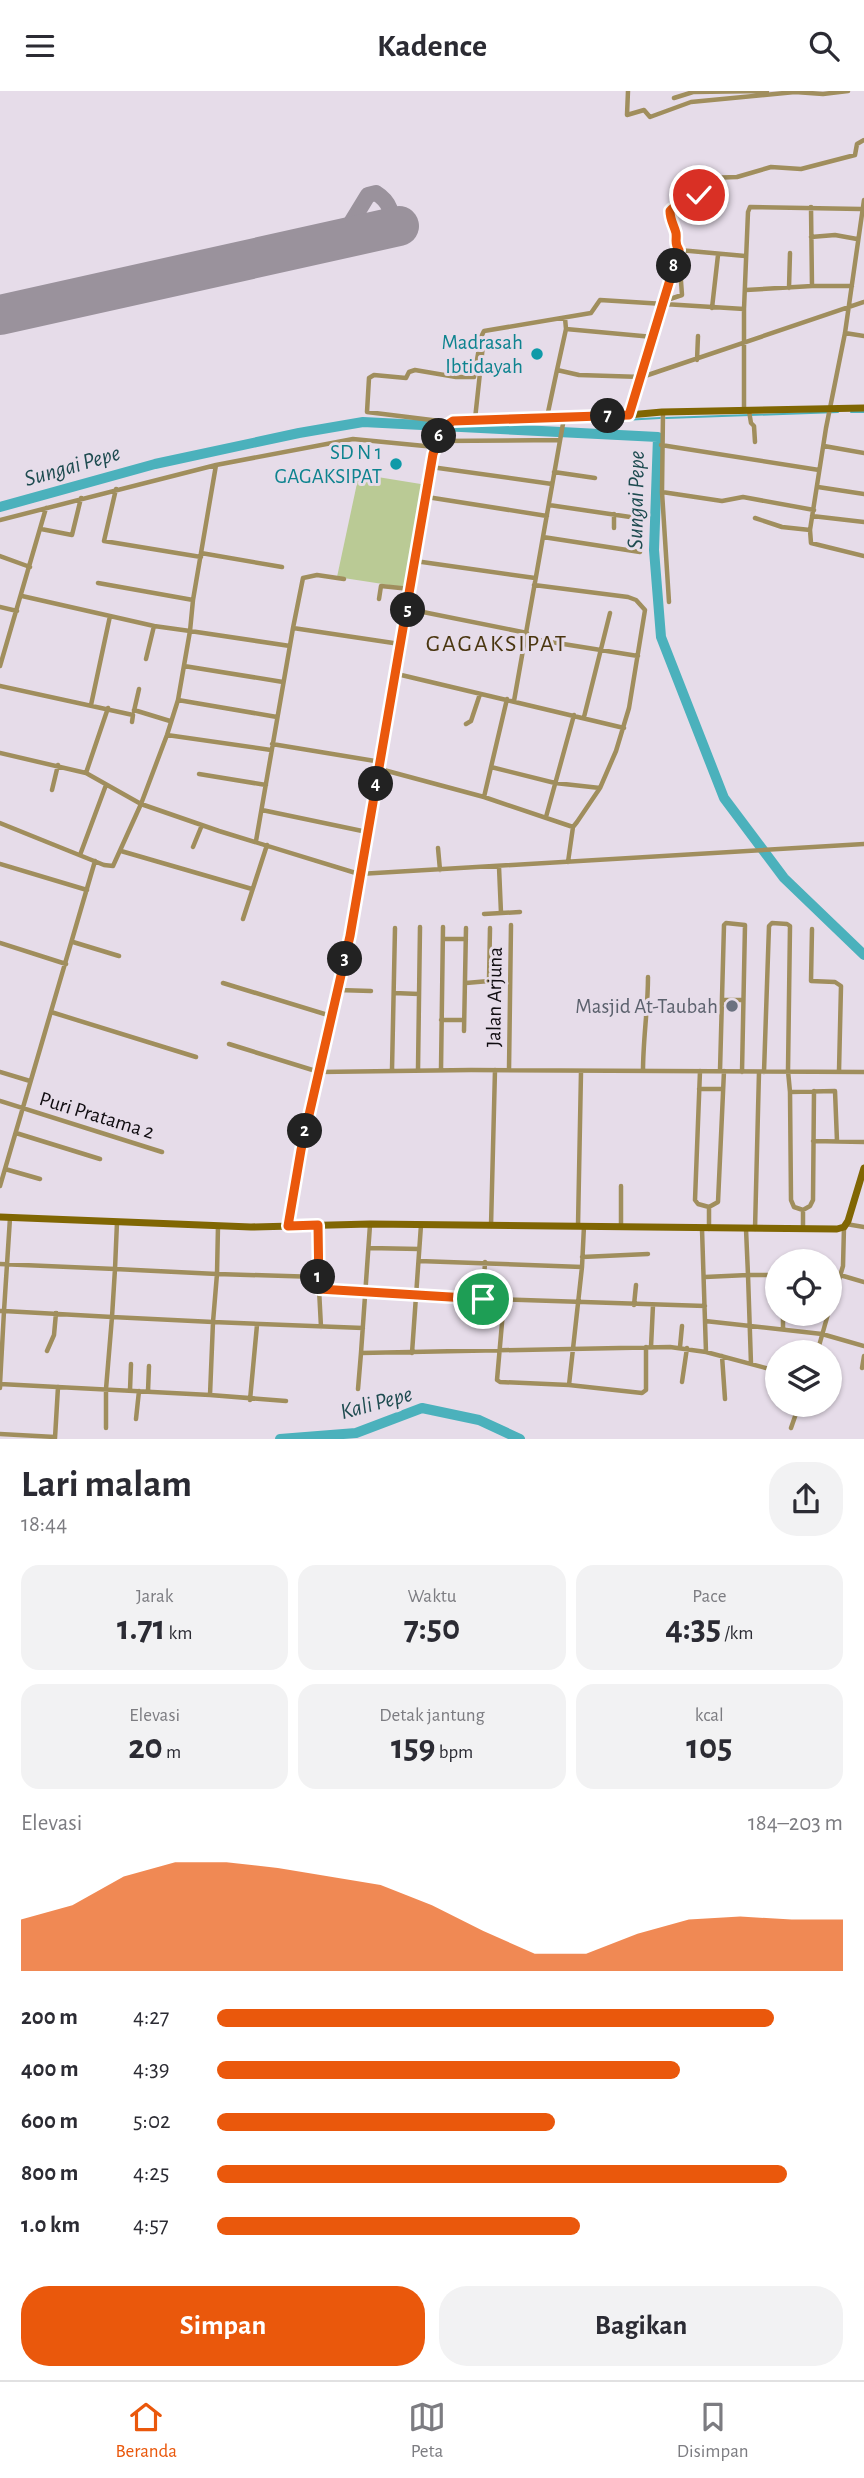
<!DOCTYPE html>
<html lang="id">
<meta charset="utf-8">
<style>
:root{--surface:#fff;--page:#f2f2f3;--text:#2b2b33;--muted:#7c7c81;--line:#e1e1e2;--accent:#ea580c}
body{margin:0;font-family:"Alegreya Sans",sans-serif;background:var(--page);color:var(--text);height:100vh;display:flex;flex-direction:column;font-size:26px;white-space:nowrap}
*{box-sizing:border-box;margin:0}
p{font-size:23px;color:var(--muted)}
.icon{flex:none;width:38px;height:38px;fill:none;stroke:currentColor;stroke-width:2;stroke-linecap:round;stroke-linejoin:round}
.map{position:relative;height:1348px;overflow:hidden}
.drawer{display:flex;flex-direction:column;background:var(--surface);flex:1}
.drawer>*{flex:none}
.fabs{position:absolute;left:765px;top:1158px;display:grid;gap:14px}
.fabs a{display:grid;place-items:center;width:77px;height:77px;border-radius:50%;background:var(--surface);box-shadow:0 2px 5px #0004;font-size:35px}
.pin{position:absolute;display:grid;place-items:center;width:60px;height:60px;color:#fff;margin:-30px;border:4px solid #fff;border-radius:50%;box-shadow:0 2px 7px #0007}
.km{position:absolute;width:35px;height:35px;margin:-18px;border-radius:50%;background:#222;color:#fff;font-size:19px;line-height:35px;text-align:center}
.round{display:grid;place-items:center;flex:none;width:74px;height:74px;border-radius:28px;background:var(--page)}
.overview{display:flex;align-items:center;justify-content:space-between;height:119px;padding:0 21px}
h1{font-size:38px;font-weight:700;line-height:52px}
.figures{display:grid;grid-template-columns:repeat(3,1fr);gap:10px;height:119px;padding:7px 21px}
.figures div{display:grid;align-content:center;border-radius:18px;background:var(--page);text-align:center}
.figures b{font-size:35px;font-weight:700}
.figures small{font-size:19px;font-weight:400}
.figures p{font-size:19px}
.chart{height:196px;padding:14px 21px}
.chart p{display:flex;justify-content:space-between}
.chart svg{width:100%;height:126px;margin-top:7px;fill:var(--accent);opacity:.7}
.primary-button{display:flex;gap:14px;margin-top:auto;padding:14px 21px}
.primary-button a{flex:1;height:80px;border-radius:28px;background:var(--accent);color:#fff;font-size:28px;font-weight:700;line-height:80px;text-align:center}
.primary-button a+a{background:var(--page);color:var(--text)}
ul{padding:0 21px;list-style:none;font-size:23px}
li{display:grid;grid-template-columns:112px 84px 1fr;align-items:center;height:52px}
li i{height:18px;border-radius:9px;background:var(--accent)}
header{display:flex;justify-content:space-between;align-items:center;height:91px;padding:0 21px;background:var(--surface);font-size:32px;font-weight:700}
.dock{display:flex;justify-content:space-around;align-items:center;height:98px;border-top:2px solid var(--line);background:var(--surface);font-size:19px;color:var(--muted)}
.dock a{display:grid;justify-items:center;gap:4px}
.dock .selected{color:var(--accent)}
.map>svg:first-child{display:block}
</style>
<header><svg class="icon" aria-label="menu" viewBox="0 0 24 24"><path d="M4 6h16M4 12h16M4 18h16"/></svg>Kadence<svg class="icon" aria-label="search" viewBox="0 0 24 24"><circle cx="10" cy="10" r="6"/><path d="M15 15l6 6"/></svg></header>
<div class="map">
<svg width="864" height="1348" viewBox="0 0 864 1348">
<rect width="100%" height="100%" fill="#e6dce9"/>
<path fill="#baca95" d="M 359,383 L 427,394 L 409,497 L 337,486 Z"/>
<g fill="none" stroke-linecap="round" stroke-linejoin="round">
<path stroke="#4bb1bc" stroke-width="2" d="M 851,321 L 864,321
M 666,327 L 838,321
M 596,344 L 605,330 L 660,327"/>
<path stroke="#4bb1bc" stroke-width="10" d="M 0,416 L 155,373 L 299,342 L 363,331 L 658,346 L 654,459 L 661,546 L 724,707 L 784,787 L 864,864
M 280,1348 L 356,1342 L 422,1317 L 479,1329 L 520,1348"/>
<path stroke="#9a929c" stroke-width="16" d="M 328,151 L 346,140 L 368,104 L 376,102 C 405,120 389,155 352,146"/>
<path stroke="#9a929c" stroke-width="40" d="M 0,224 L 399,135"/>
<path stroke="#a08e5d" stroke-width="4.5" d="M 628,0 L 627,24 L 644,19 L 650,26 L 691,11 L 795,1 L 823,3 L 848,0
M 674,7 L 693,1 L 767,0
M 864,109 L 845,242 L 826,337 L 810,439 L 811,452 L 864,465
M 811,116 L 812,195
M 811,146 L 835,144 L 857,148
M 679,159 L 745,165
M 789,197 L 790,162
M 746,199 L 812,195 L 852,195
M 664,210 L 682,204 L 680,177 L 675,173
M 712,217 L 718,164
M 566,238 L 653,246
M 845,242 L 864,245
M 697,269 L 698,245
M 557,279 L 566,238 L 565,227
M 744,319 L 744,218 L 748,121 L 750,116 L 861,118
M 749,320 L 751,332 L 754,335 L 755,351
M 663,321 L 662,401 L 669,511
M 630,324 L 679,159 L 676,156 L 676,144 L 670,126 L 671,117 L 685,113 L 692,105 L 699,104 L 706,87 L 737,86 L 771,76 L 801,78 L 855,64 L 857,53 L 864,49
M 547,326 L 557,279 L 579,284 L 642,286 L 864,211
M 475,328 L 483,254
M 448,331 L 367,321 L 369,287 L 374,284 L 406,287 L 409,281 L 415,279 L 456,286 L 474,286 L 481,246 L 484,240 L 591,222 L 600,209 L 744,218
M 437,350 L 559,349
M 661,354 L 819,379
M 824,355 L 864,362
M 431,376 L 552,393
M 554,381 L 595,387
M 818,396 L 864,403
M 116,398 L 104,450 L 201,466
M 662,401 L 722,410 L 743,406 L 814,419
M 427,406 L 547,425
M 549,414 L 637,427
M 812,425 L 864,431
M 755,427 L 782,436 L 810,439
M 0,429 L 216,374 L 353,348 L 435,356
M 614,437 L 614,423
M 41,438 L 72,444 L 81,407
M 543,446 L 640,461
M 201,462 L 282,476
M 0,465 L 30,476
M 415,470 L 535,487
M 98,492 L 193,509 L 216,374
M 379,508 L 381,495 L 410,498
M 193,509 L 190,540 L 290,555
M 0,516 L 17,520
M 408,518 L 527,542
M 293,537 L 303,487 L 317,484 L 344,488
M 526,547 L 638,565
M 146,568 L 154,535
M 0,575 L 46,417
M 184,575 L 283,591
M 397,583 L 624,637
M 0,595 L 133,624 L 132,631
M 178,609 L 277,626
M 514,610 L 564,327
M 91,614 L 110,525
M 134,619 L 170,630
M 134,620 L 139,598
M 584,626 L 610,522
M 466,633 L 471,630 L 480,603
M 167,644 L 271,659
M 272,653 L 381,671
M 0,662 L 86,682 L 141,713 L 219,740 L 359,783 L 864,753
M 491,676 L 555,692 L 600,697
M 380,678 L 484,706 L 573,736 L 577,731 L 600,697 L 616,660 L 629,617 L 645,519 L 636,509 L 628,506 L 534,494
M 86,682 L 108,617
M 199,683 L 266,694
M 52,699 L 58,674
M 484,706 L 507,608
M 262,719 L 367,741
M 546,726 L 574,624
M 0,732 L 104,774 L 113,775 L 141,713 L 167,644 L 178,609 L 190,540 L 154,535 L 22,505
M 256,750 L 293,537 L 400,553
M 193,756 L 202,734
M 438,757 L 440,779
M 121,760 L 252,798
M 80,764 L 106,694
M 568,771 L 573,736
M 0,773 L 87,799
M 499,776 L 501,822
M 484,823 L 520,821
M 243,828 L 267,754
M 812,838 L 811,890 L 835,891 L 841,895 L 839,980
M 443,848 L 466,848
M 73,851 L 119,865
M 0,852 L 66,873
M 223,892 L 331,925
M 466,892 L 489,890 L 490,837
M 338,899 L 371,900
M 394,902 L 419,903
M 722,909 L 743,909
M 51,921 L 196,966
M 441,929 L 464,929
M 464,940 L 466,837
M 229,953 L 319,981 L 471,979 L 864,981
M 392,979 L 395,837
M 418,979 L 420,836
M 441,979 L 443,836
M 509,979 L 511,834
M 643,980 C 643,948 648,918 648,886
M 700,980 L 695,1109 L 698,1113 L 709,1116
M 720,980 L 724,834 L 726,832 L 745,834 L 742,981
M 0,981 L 30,990
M 764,981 L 769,835 L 772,832 L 787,833 L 790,835 L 788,980 L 790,1001
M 699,998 L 723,998
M 0,1010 L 162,1061
M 16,1042 L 100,1068
M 813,1050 L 864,1051
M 5,1078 L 40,1088
M 0,1095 C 32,987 63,878 95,770
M 621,1095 L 621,1136
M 803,1119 L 794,1116 L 791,1109 L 790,1001 L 835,1000 L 837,1050
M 10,1127 L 4,1220 L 112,1226 L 106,1298 L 106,1337
M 846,1133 L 864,1136
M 218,1135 L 217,1183 L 318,1186 L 319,1198 L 464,1207 L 705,1215
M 491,1135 L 495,979
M 578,1135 L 581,981
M 702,1138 L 706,1261
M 709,1138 L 709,1116 L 718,1111 L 724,980
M 755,1138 L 759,981
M 803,1138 L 803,1119 L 810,1115 L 813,1109 L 814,1000
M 369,1157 L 419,1158
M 582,1166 L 648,1163
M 419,1170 L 582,1176
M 0,1173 L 115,1178 L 117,1131
M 115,1178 L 217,1183 L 213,1231 L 112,1226 Z
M 830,1184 L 840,1184 L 864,1191
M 318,1186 L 318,1134
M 705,1186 L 748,1184 L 746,1138
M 319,1198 L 321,1236
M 483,1207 L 485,1171
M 504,1209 L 497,1289 L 500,1291 L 569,1294 L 642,1302 L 646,1299 L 646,1256
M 634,1214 L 636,1194
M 830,1219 L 843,1175 L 844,1136
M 0,1220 L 4,1220 L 0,1293
M 783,1223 L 783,1237
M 705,1230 L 822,1243 L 864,1255
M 651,1256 L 653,1214
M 680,1256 L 682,1235
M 47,1260 L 54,1244 L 56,1222
M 361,1262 L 370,1134
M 412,1262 L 421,1134
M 817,1262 L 828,1223
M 722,1265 L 725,1308
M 751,1273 L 748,1184 L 777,1184
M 862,1277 L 864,1265
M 682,1291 L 687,1257
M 569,1294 L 582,1176 L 584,1135
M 0,1297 L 0,1293 L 210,1304 L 213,1231 L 363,1237
M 358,1298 L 361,1262 L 670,1256 L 706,1261 L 777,1280
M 130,1299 L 131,1273
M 148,1300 L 149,1275
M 210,1304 L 286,1310
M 250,1309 L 257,1234
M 136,1328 L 139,1300
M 791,1337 L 799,1314
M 0,1343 L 55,1346
M 55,1347 L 58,1296"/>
<path stroke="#806603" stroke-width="7" d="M 0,1126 L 251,1136 L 370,1133 L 837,1138 L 844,1136 L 848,1130 L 864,1077
M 288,1135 L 301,1059 L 350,845 L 433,363 C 441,328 445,333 475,328 L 629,324 L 662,321 L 864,317"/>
</g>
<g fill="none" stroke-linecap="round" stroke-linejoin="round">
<defs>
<path id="route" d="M 483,1208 L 319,1198 L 318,1134 L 288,1135 L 301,1059 L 350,845 L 433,363 L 444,336 L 453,330 L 629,324 L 679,159 C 674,152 677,150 676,142 C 674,134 670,129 670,120 C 674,114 677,117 683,114 C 691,110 688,106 699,104"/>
</defs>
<use href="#route" stroke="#fff" stroke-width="14"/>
<use href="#route" stroke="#ea580c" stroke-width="9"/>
</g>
<g fill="#0f9aa8" stroke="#e6dce9" stroke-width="2.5">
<circle cx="537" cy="263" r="7"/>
<circle cx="396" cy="373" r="7"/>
</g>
<circle fill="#6b7280" stroke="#e6dce9" stroke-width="2.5" cx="732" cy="915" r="7"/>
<g text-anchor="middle" stroke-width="6" stroke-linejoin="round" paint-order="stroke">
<g font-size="21" fill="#0d838f" stroke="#e6dce9" text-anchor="end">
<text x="523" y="258">Madrasah<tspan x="523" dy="24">Ibtidayah</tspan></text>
<text x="382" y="368">SD N 1<tspan x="382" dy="24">GAGAKSIPAT</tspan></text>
</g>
<g font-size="21" fill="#0f0c10" stroke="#e6dce9">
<text transform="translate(494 906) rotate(-89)" y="7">Jalan Arjuna</text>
<text transform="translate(97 1024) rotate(17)" y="7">Puri Pratama 2</text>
</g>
<g font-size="21" fill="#5b616d" stroke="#e6dce9" text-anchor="end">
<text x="718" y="922">Masjid At-Taubah</text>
</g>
<g font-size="23" font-style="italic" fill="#1e4b50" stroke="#e6dce9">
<text transform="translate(72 374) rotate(-16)" y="8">Sungai Pepe</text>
<text transform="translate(635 409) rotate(-89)" y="8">Sungai Pepe</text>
<text transform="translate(376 1311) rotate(-15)" y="8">Kali Pepe</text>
</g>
<g font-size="24" letter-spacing="2" fill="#4a3610" stroke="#e6dce9">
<text x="497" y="560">GAGAKSIPAT</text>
</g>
</g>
</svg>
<div class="fabs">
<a><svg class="icon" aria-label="locate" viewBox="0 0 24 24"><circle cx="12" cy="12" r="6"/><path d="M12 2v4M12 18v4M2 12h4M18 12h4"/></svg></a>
<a><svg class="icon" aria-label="layers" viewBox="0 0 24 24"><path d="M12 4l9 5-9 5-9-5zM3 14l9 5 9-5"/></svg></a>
</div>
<div class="pin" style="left:483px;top:1208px;background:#1e9e55"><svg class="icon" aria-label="arrive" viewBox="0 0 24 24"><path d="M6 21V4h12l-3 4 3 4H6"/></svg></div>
<div class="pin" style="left:699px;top:104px;background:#d93025"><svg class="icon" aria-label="check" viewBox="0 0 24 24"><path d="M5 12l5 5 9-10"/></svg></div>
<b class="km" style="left:318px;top:1186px">1</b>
<b class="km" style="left:305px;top:1040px">2</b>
<b class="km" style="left:345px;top:868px">3</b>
<b class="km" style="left:376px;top:693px">4</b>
<b class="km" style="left:408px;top:519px">5</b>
<b class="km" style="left:439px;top:345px">6</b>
<b class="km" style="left:608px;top:325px">7</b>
<b class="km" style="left:674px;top:175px">8</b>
</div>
<section class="drawer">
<div class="overview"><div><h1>Lari malam</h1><p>18:44</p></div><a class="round"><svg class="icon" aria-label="share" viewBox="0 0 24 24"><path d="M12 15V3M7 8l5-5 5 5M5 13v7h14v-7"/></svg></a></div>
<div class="figures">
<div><p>Jarak</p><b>1.71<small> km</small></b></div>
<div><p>Waktu</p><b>7:50</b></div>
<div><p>Pace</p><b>4:35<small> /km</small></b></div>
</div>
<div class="figures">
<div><p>Elevasi</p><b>20<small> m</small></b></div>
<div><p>Detak jantung</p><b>159<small> bpm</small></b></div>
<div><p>kcal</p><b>105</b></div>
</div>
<div class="chart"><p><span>Elevasi</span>184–203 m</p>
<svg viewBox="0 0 160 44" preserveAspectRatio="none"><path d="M0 44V26L10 21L20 11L30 6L40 6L50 8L60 11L70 14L80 21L90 30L100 38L110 38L120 31L130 26L140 25L150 26L160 26V44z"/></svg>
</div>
<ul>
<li><b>200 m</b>4:27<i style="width:89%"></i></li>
<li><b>400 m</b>4:39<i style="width:74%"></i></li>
<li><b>600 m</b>5:02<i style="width:54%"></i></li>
<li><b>800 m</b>4:25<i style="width:91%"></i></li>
<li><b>1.0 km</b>4:57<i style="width:58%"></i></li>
</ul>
<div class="primary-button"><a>Simpan</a><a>Bagikan</a></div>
</section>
<nav class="dock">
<a class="selected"><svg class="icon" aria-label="home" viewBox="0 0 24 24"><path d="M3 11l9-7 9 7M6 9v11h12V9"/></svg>Beranda</a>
<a><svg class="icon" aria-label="map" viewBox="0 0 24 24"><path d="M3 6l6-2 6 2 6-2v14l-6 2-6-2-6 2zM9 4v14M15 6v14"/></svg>Peta</a>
<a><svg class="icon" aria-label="saved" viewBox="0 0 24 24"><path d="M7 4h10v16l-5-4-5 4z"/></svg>Disimpan</a>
</nav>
